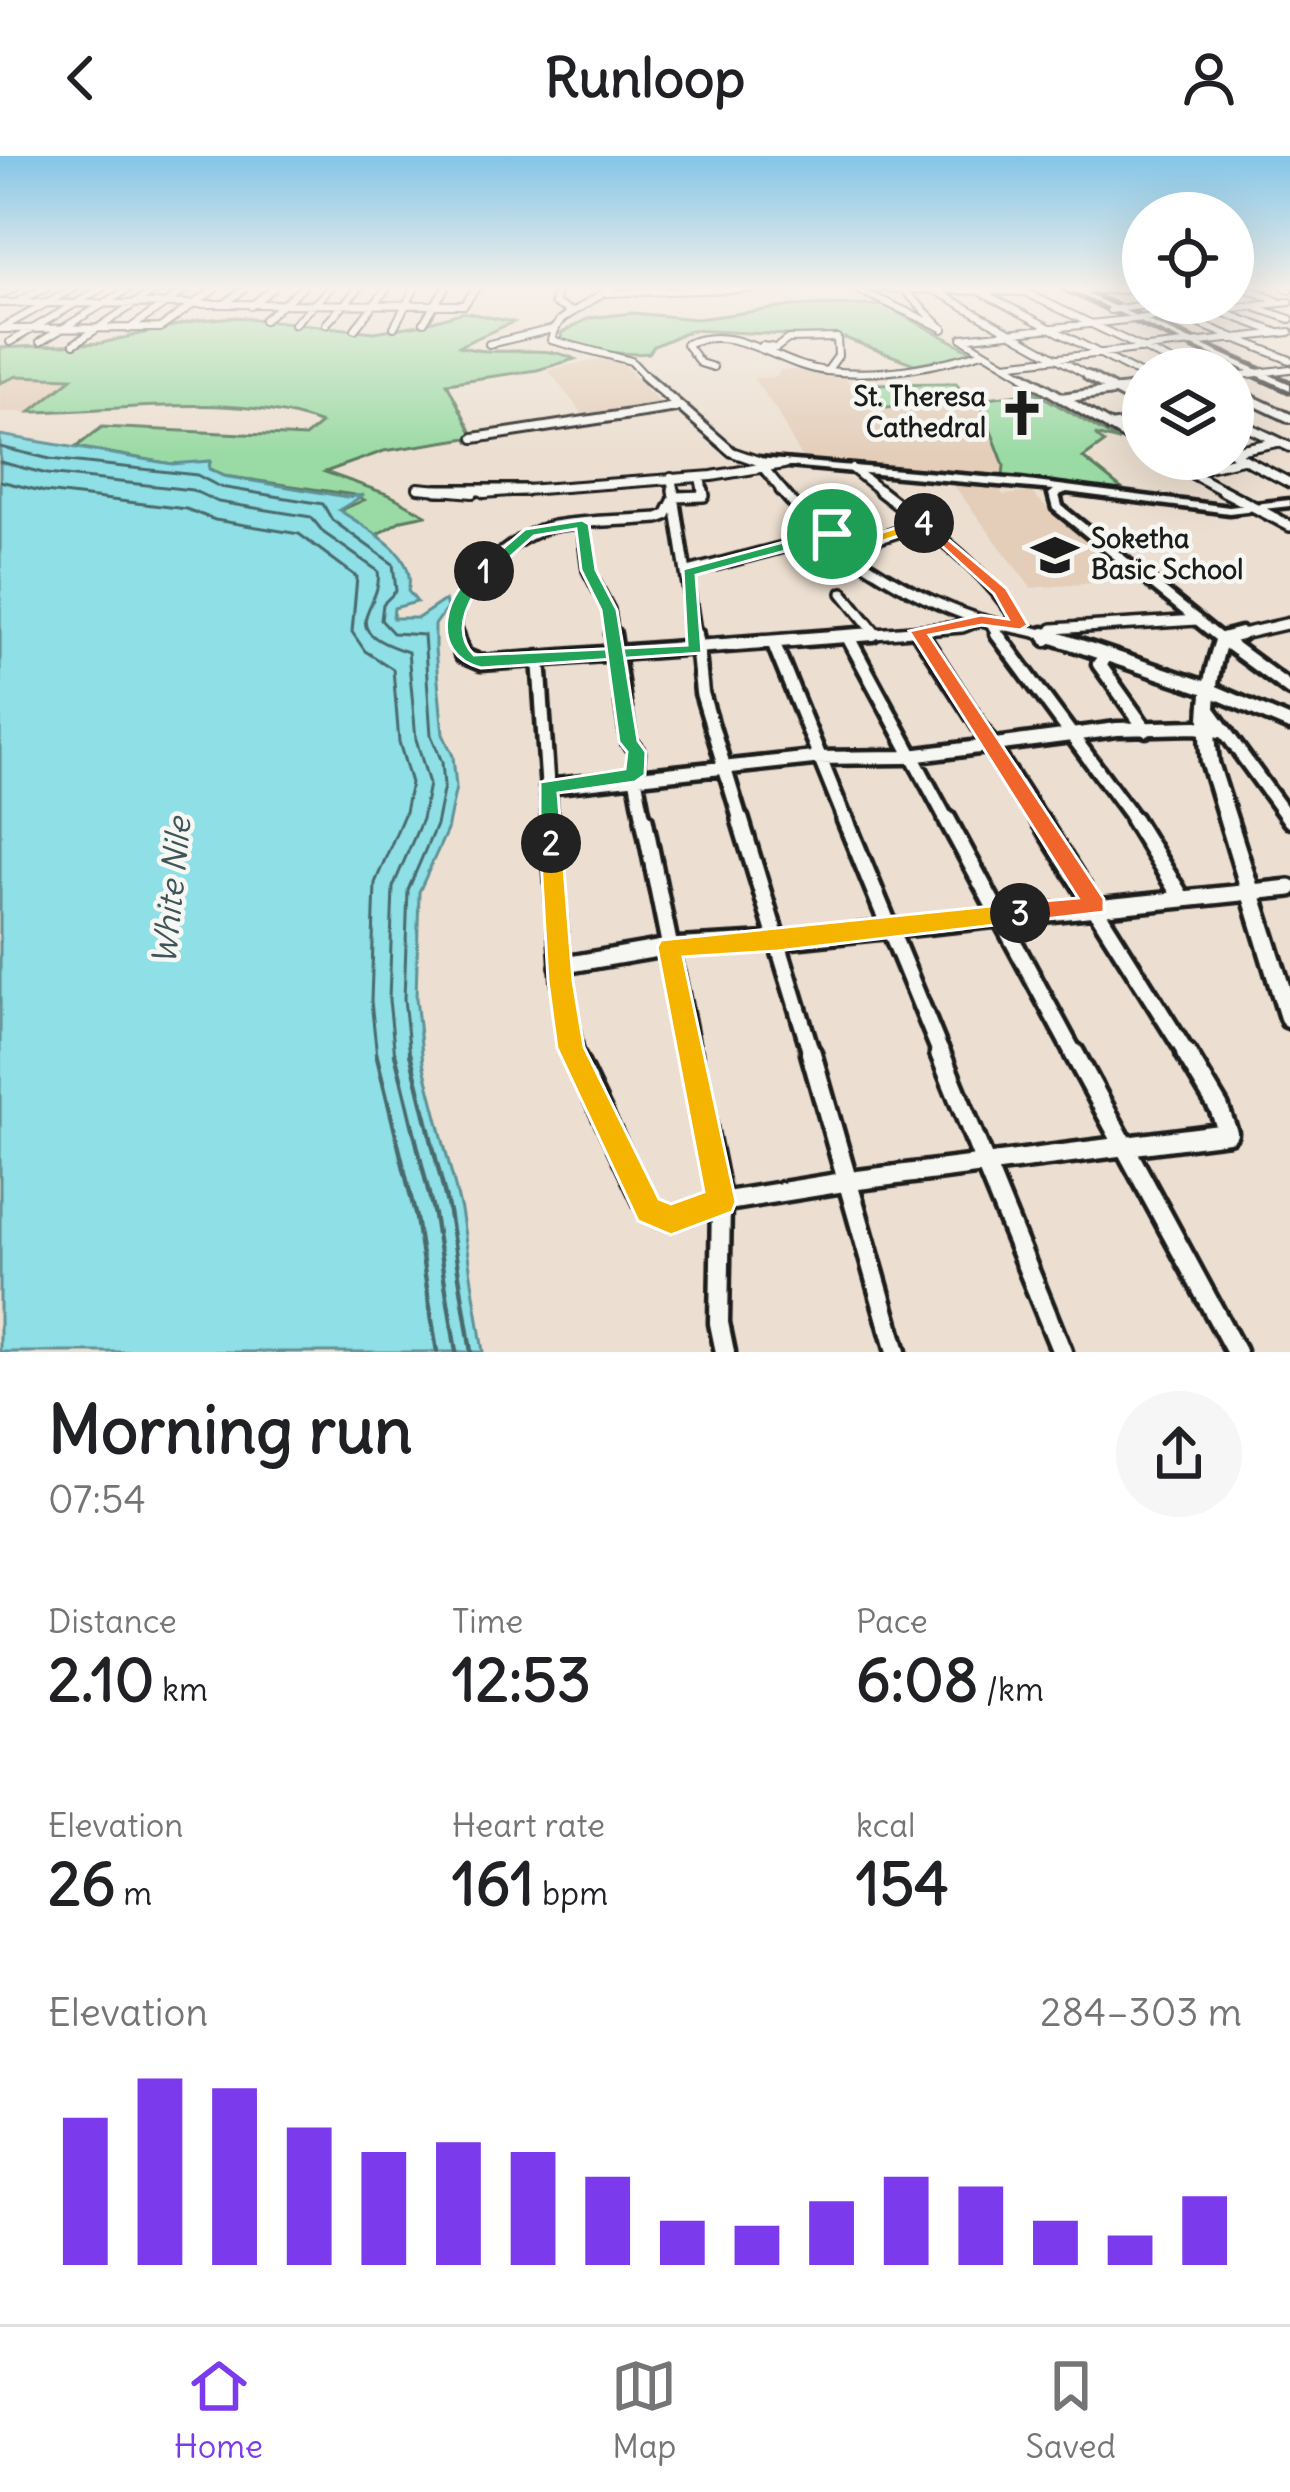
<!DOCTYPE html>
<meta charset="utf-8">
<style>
:root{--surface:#fff;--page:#f6f6f6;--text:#202124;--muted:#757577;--line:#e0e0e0;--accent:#7c3aed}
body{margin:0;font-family:Delius,sans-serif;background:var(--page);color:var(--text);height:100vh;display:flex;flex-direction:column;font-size:45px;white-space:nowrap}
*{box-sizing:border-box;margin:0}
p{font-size:39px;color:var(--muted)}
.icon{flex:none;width:66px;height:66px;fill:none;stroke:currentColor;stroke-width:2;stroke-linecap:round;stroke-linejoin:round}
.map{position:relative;height:1196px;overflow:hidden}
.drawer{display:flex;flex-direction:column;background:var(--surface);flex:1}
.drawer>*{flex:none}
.fabs{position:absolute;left:1122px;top:36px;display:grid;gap:24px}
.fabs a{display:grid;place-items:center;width:132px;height:132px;border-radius:50%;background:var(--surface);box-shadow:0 12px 48px #0002;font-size:60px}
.pin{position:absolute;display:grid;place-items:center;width:102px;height:102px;color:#fff;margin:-51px;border:6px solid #fff;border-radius:50%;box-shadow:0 3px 12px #0007}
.km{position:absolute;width:60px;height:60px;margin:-30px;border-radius:50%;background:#222;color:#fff;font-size:33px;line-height:60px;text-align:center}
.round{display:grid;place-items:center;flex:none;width:126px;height:126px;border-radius:63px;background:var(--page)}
.overview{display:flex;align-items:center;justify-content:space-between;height:204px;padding:0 48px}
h1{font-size:66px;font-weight:800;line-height:90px}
.metrics{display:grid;grid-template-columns:repeat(3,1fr);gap:18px;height:204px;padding:12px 48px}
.metrics div{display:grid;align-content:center}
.metrics b{font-size:60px;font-weight:800}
.metrics small{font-size:33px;font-weight:400}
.metrics p{font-size:33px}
.chart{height:336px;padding:24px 48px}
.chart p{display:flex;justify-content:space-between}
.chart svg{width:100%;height:216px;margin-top:12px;stroke:var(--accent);stroke-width:6}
header{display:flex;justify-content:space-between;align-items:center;height:156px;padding:0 48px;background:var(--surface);font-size:54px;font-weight:800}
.tab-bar{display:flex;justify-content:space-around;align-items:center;height:168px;border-top:3px solid var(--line);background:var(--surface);font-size:33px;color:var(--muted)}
.tab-bar a{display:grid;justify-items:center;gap:6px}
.tab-bar .current{color:var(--accent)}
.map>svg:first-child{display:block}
</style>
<header><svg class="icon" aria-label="back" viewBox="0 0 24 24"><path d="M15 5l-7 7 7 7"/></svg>Runloop<svg class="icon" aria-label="person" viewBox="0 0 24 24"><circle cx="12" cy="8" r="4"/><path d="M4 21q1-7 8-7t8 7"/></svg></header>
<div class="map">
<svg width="1290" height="1196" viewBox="0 0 1290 1196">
<rect width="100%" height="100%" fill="#ecdfd1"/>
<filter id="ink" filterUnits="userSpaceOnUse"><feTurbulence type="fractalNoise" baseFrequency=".00833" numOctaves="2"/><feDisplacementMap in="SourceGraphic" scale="24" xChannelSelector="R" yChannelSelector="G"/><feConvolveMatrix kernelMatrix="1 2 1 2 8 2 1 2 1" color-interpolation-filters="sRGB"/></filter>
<g filter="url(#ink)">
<path fill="#e4ceba" d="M 604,202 L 620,204 L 663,251 L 585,261 L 548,214 Z
M 780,214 L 840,215 L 868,253 L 981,251 L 1004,309 L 1003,321 L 805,308 L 776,254 L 753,222 L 777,221 Z
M 17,220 L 74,222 L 30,256 L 0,256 L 0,227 Z
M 952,327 L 999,331 L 1003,339 L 1031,336 L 1063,367 L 1135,424 L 1031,432 Z"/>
<path fill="#9adaa4" stroke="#5b7b60" stroke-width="3" d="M 883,149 L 975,197 L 914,208 L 845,182 L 691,174 L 654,190 L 649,197 C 621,200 588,194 562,184 L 561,177 L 589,162 L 632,157 L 697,163 L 793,150 Z
M 464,156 L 513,166 L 459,190 C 499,203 539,186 575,203 L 537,214 L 447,227 L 474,281 L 384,295 L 325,316 L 390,339 L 426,359 L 402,364 L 376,379 L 339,355 L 364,344 L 354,339 L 224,320 L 209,312 L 210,306 L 172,308 L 76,291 L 102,271 L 305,281 L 321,268 C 240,236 116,255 30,256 L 72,222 L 17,220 L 0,227 L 0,192 L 102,187 L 199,164 L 236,161 L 374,176 L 419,169 Z
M 956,227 L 975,249 L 881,251 L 867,228 Z
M 1035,236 L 1119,285 L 1095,279 L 1104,287 L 1083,302 L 1127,337 L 1003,321 L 1004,309 L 979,243 Z"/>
<path fill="#8edfe6" stroke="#609195" stroke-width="3" d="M 0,279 L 172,308 L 210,305 L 209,313 L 223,320 L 347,341 L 364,339 L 339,354 C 367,373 419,397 408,435 L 417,446 L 394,452 L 393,462 L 418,462 L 445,444 L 447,452 L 435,469 L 435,493 L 443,578 L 453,600 L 456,631 L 447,674 L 419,736 L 416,842 L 423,907 L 461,1054 L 483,1196 L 0,1196 Z"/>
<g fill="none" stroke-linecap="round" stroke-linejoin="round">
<path stroke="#4a6a6d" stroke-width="3" d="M 0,291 L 50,303 L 197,319 L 220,331 L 323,348 L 332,364 L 393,408 L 396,435 L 383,448 L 381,464 L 393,477 L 424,479 L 431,579 L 442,606 L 444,630 L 436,669 L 408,734 L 404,843 L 410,900
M 0,306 L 47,318 L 192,334 L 218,346 L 311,361 L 324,377 L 378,415 C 384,453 330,472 408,496 L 416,583 L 429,628 L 422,663 L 393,731 L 389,844 L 395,900
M 0,325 L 45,336 L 186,353 L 215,364 L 299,378 L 357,421 L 352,476 L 365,495 L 393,513 L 399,586 L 411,627 L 405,656 L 375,727 L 371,845 L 377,900"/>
<path stroke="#4a6a6d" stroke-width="4.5" d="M 376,897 L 416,1062 L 437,1196
M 395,897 L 434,1059 L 456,1196
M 410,897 L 449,1056 L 471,1196"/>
<defs>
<path id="minor-far5" d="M 611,132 L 559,165 L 551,184 L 631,205 L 648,223
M 854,132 L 943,172
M 875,132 L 1020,136
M 931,132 L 1094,223
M 973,132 L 1143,220
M 1016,132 L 1186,213
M 1245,132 L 1277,145
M 1285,132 L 1290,134
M 766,133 L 790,132
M 1072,134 L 1143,134
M 606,137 L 767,132
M 907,137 L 943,173
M 0,139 L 15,132
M 17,146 L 46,132
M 0,147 L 464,149 L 476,132
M 226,147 L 245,132
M 251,150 L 273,132
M 1257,152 L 1290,163
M 1110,154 L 1155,148
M 1222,156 L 1276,176
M 1180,160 L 1290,204
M 264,164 L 302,132
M 424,166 L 445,132
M 294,168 L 330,132
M 326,168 L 359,132
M 394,171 L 415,132
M 2,172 L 74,132
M 0,173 L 160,172 L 216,132
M 129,173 L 188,132
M 355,173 L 387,132
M 10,186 L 102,132
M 40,186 L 130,132
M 74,188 L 158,132
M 489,188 L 553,173 L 570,155 L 554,147 L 559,132
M 762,190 L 776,192 L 788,183 L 837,182 L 838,200 L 827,215
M 1005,208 L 1290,176
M 713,211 L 700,207 L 686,188 C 738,166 777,210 827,215 C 879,221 934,211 983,196
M 1233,220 L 1290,213
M 1030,223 L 962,182 L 1290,146"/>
<path id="minor-far4" d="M 645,220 L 732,296 L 758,305 L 784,337
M 1025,220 L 1143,290
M 1088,220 L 1143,250
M 1233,235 L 1290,262
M 1061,242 L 1143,231
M 1233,264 L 1290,291
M 1110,271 L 1143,266
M 474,282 L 676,251
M 1233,295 L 1277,286
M 1233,297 L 1290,327
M 1165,303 L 1228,337
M 853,313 L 883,337
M 1187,316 L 1242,303
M 700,321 L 703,337
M 671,322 L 674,337
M 418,332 L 473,337
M 484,337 L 712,320 L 784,308"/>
<path id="minor-far3" d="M 437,334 L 525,334
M 673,334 L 696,481
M 781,334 C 828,391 908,440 978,463 C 1003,471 1027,472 1052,481
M 879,334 C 931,375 985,411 1020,469
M 1222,334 L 1290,370
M 582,368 L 588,414 L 609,454 L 613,481
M 849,392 L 925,367
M 688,416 L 832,378
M 843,437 L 876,478
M 991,467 L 999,481
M 918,475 L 922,481
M 457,481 C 444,435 514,378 554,370 C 588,364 624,365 658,362 L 666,359 L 675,341 L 704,340 L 703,334
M 837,481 L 962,471 L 980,464
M 1048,481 L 1053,473 L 1197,464
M 1229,481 L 1290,467"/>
<path id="minor-far2" d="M 456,478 L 462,499 L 481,507 L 873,478
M 613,478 L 629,586 L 637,596 L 635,619 L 644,666
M 696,478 L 702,537 L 741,666
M 920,478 L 1041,666
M 997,478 L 1136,666
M 1044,478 L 1206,532 L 1290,568
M 848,481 L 948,666
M 1047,483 L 1050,478
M 1222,483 L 1290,533
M 1222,483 L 1241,478
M 774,488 L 846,666
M 539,502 L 550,666
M 1104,502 L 1099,508 L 1146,574
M 1207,551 L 1290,665
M 547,631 L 813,602 L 903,601 L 1117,573 L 1196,571 L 1226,576"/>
<path id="minor-far1" d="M 550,663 L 561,825 L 575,900
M 644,663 L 692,900
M 740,663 L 812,900
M 845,663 L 942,900
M 947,663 L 1075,900
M 1039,663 L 1188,900
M 1133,663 L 1181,741
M 559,810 L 669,791 L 777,785 L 1290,732"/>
<path id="minor" d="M 573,897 L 648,1054 L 671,1063 L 721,1046 L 850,1025 L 1228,977 L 1219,952 L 1186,897
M 691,897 L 721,1046 L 719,1167 L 725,1196
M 811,897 L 896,1196
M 940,897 L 1062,1196
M 1074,897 L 1236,1196"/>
<path id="tertiary" d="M 758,302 L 1020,324 L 1229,351 L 1290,344 L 1290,350 L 1229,357 L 1067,336 L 1059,339 L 1062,350 L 1228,483 C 1214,524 1212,563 1218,606 L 1290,832 L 1290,872 L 1283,869 L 1280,863 L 1202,606 C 1197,563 1201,525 1215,484 L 1053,353 L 1049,338 L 1054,334 L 755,307 L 755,303 Z"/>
<path id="secondary" d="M 1065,132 L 1073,132 L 1290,228 L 1290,234 Z"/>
</defs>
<use href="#minor-far5" stroke="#1c1c1c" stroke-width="10"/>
<use href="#minor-far4" stroke="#1c1c1c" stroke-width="14"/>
<use href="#minor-far3" stroke="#1c1c1c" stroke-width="16"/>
<use href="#minor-far2" stroke="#1c1c1c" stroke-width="21"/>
<use href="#minor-far1" stroke="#1c1c1c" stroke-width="24"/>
<use href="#minor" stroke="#1c1c1c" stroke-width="27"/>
<use href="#tertiary" stroke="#1c1c1c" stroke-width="9"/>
<use href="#secondary" stroke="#1c1c1c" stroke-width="10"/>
<use href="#minor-far5" stroke="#f6f6f2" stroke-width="6"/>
<use href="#minor-far4" stroke="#f6f6f2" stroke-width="8"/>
<use href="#minor-far3" stroke="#f6f6f2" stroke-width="9"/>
<use href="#minor-far2" stroke="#f6f6f2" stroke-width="12"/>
<use href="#minor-far1" stroke="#f6f6f2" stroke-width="15"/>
<use href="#minor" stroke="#f6f6f2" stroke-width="18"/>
<use href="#tertiary" fill="#f6f6f2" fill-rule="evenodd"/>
<use href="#secondary" fill="#f6f6f2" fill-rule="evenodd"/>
</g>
</g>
<linearGradient id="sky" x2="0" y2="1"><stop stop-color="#84c5e7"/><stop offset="0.44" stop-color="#f6f1ea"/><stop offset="1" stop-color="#f6f1ea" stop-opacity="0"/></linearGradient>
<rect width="1290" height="299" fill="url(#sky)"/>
<path fill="#22a559" stroke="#fff" stroke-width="3" d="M 832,373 L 837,381 L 696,419 L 702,497 L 481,512 C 426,498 444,431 484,411 L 492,415 C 472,437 449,473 474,499 L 687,489 L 683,413 Z"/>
<path fill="#22a559" stroke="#fff" stroke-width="3" d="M 582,364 L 589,368 L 596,414 L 617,454 L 638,585 L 646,596 L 645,619 L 635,626 L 558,637 L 562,687 L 551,696 L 540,687 L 540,626 L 625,613 L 627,596 L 619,586 L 601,454 L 581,414 L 576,373 L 534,380 L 490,419 L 477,415 L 525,373 Z"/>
<path fill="#f5b400" stroke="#fff" stroke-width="3" d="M 551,679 L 562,687 L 573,825 L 584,891 L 659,1043 L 671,1048 L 704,1036 L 657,791 L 661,784 L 1020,747 L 1032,757 L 1020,766 L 777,795 L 683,801 L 736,1046 L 732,1056 L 671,1079 L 638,1065 L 557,892 L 548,825 L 540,687 Z"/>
<path fill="#f0652b" stroke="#fff" stroke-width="3" d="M 924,363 L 1006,432 L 1028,469 L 1020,474 L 982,469 L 929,479 L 1104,743 L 1104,756 L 1020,766 L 1009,757 L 1020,747 L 1078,742 L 909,475 L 981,459 L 1008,463 L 994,438 L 920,370 Z"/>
<path fill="#f5b400" stroke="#fff" stroke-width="3" d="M 924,363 L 929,370 L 849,396 L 825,378 L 837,375 L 851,386 Z"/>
<defs>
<symbol id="church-bare" viewBox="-9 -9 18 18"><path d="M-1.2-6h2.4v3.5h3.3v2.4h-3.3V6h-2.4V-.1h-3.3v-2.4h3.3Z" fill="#1c1c1c" stroke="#f6f6f2" stroke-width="2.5" paint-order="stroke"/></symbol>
<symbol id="school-bare" viewBox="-9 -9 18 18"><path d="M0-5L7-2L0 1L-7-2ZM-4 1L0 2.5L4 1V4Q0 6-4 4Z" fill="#1c1c1c" stroke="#f6f6f2" stroke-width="2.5" paint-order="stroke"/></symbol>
</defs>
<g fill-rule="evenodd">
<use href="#church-bare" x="989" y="224" width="66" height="66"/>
<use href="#school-bare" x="1022" y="366" width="66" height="66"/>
</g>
<g text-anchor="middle" stroke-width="9" stroke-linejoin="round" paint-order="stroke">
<g font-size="27" font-weight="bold" fill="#1c1c1c" stroke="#f6f6f2" text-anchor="end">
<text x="986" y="250">St. Theresa<tspan x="986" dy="31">Cathedral</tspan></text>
<text x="1091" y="392" text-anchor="start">Soketha<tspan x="1091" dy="31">Basic School</tspan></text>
</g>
<g font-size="33" font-style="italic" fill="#3e5659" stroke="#f6f6f2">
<text transform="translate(171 735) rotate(-84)" y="12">White Nile</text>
</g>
</g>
</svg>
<div class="fabs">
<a><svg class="icon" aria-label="locate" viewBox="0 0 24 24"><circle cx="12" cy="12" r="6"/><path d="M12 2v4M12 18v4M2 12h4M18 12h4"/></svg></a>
<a><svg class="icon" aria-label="layers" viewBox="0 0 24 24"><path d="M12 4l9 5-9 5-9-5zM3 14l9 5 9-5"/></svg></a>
</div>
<div class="pin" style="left:832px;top:378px;background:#1e9e55"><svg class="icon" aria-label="arrive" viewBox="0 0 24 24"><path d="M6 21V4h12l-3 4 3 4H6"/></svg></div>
<b class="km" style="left:484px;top:415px">1</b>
<b class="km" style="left:551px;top:687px">2</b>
<b class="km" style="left:1020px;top:757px">3</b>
<b class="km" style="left:924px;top:367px">4</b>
</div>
<section class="drawer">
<div class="overview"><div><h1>Morning run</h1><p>07:54</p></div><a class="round"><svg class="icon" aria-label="share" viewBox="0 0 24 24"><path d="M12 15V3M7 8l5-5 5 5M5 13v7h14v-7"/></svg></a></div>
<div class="metrics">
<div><p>Distance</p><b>2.10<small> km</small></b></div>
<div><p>Time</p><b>12:53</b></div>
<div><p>Pace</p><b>6:08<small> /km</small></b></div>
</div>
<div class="metrics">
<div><p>Elevation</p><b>26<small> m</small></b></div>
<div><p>Heart rate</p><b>161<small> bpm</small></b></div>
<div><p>kcal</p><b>154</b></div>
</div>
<div class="chart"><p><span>Elevation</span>284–303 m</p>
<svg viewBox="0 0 160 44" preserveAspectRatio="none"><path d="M5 44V14M15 44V6M25 44V8M35 44V16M45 44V21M55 44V19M65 44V21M75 44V26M85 44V35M95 44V36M105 44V31M115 44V26M125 44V28M135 44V35M145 44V38M155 44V30"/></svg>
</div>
</section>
<nav class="tab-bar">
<a class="current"><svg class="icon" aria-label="home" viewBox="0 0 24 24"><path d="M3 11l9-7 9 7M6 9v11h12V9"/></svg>Home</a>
<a><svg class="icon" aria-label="map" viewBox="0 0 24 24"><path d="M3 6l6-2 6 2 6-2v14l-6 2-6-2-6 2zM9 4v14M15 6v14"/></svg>Map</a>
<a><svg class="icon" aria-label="saved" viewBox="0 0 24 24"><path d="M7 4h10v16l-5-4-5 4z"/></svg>Saved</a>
</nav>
